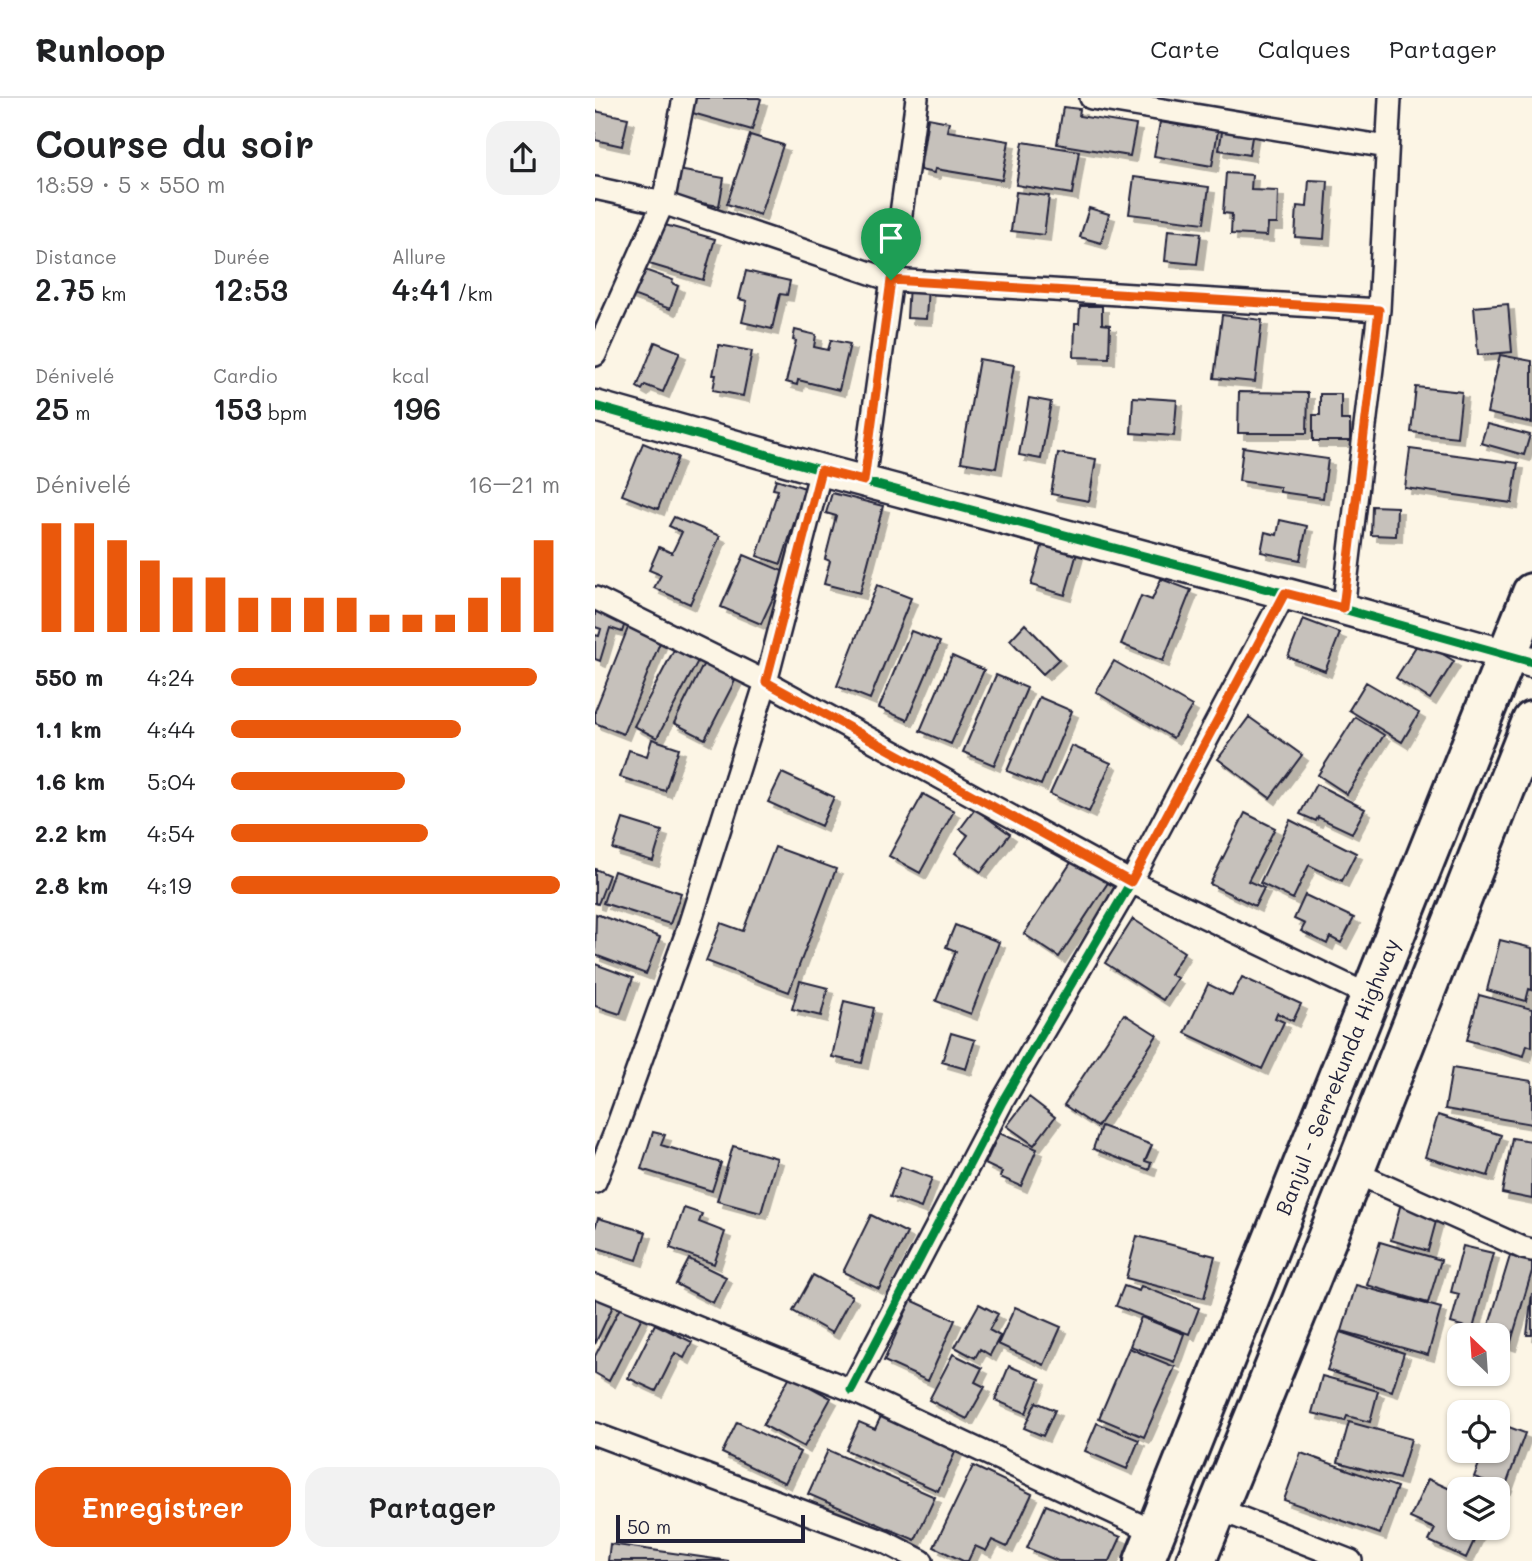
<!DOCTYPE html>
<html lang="fr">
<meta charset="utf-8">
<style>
:root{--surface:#fff;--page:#f2f2f2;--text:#202124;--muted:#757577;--line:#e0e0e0;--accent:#ea580c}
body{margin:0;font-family:Mali,sans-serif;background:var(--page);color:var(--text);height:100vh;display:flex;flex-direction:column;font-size:26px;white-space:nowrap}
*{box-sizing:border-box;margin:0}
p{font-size:23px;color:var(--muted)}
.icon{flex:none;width:38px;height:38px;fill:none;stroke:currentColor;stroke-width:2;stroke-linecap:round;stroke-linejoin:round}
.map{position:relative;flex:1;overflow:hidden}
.sheet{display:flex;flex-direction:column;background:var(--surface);width:595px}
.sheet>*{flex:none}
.needle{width:46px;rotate:335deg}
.fabs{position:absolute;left:852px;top:1225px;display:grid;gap:14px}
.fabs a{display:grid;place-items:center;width:63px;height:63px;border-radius:14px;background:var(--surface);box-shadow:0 2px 5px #0004;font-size:35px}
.scale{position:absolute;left:21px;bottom:18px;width:189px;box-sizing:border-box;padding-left:7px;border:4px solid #22223b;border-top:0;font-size:19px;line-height:24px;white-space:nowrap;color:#22223b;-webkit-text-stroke:5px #fcf5e5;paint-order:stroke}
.pin{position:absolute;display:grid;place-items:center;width:60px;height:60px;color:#fff;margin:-72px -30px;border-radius:50% 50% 50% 0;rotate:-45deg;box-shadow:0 0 7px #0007}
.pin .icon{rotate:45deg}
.round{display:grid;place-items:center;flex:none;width:74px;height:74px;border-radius:21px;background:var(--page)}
.summary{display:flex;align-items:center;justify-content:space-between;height:119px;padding:0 35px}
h1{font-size:38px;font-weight:600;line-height:52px}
.stats{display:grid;grid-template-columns:repeat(3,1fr);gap:10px;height:119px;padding:7px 35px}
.stats div{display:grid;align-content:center}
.stats b{font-size:30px;font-weight:600}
.stats small{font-size:19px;font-weight:400}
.stats p{font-size:19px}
.chart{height:196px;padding:14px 35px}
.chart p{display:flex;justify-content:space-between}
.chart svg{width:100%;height:126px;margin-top:7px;stroke:var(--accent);stroke-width:6}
.primary-button{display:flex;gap:14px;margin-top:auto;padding:14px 35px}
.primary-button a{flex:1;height:80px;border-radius:21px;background:var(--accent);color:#fff;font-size:28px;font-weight:600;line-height:80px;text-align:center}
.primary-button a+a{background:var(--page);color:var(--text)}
ul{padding:0 35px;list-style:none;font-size:23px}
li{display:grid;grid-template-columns:112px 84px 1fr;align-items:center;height:52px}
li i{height:18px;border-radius:9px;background:var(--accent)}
header{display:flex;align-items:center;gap:42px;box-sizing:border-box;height:98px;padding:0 35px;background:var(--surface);border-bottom:2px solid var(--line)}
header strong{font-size:33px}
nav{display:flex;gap:38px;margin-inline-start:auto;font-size:24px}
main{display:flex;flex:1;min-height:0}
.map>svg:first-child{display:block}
</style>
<header>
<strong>Runloop</strong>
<nav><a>Carte</a><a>Calques</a><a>Partager</a></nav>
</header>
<main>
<section class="sheet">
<div class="summary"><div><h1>Course du soir</h1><p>18:59 · 5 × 550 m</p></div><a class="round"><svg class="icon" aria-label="share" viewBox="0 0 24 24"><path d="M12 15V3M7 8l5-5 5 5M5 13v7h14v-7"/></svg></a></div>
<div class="stats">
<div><p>Distance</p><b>2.75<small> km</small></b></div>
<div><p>Durée</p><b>12:53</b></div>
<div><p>Allure</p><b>4:41<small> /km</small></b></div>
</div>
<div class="stats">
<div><p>Dénivelé</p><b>25<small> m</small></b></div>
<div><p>Cardio</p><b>153<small> bpm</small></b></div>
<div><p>kcal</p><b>196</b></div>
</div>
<div class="chart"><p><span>Dénivelé</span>16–21 m</p>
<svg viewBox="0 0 160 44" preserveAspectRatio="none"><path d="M5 44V6M15 44V6M25 44V12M35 44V19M45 44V25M55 44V25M65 44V32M75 44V32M85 44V32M95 44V32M105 44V38M115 44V38M125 44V38M135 44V32M145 44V25M155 44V12"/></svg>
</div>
<ul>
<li><b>550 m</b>4:24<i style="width:93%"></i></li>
<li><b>1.1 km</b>4:44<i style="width:70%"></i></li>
<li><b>1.6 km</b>5:04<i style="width:53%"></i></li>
<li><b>2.2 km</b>4:54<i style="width:60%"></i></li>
<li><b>2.8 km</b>4:19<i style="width:100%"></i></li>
</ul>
<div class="primary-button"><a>Enregistrer</a><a>Partager</a></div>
</section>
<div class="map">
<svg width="937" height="1463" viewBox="0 0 937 1463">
<defs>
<filter id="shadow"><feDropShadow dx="6" dy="6" stdDeviation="0" flood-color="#0004"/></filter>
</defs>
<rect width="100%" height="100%" fill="#fcf5e5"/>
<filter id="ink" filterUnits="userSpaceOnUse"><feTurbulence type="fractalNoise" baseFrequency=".0143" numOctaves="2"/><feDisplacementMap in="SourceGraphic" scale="14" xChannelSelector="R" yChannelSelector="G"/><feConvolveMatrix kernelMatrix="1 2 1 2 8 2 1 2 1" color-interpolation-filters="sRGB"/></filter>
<g filter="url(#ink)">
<path fill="#c6c1bb" stroke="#22223b" stroke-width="2" filter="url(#shadow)" d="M 98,0 L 164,0 L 166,1 L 157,32 L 94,14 Z
M 468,9 L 485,11 L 484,18 L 541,27 L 535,58 L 462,46 Z
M 0,13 L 33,20 L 27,48 L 0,42 Z
M 333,20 L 354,24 L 352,33 L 414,43 L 407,82 L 340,71 L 339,75 L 325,72 Z
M 565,24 L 601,30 L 603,24 L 624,27 L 617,68 L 559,58 Z
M 628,28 L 658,33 L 654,57 L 624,52 Z
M 155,37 L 188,47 L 165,117 L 132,106 Z
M 428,44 L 484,53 L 477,96 L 421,87 Z
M 83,72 L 129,80 L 124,108 L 78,100 Z
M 631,75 L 657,77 L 656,92 L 683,93 L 682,126 L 673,126 L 672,138 L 636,136 L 637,116 L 628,115 Z
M 539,79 L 614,89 L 609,125 L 534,116 Z
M 714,82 L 733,83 L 729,141 L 700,139 L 702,108 L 712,109 Z
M 421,94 L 454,98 L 449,137 L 416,133 Z
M 494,110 L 514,116 L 506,145 L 485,139 Z
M 63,125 L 120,141 L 108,182 L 51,165 Z
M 573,132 L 606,135 L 602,166 L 570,163 Z
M 41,169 L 78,182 L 77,185 L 83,188 L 75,211 L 32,195 Z
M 151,173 L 195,183 L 192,197 L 185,196 L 177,231 L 147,224 L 152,203 L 144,201 Z
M 314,186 L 333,187 L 331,221 L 312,220 Z
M 913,206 L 917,254 L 883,257 L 879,209 Z
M 485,208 L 507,208 L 507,226 L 515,227 L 514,260 L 479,259 L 480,225 L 484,225 Z
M 627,217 L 667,222 L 660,284 L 619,280 Z
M 200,232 L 221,237 L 219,249 L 233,252 L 236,242 L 255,246 L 244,292 L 203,282 L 202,287 L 191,284 L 201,243 L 198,242 Z
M 60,244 L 85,254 L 68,294 L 50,287 L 47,292 L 42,289 Z
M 124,247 L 157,253 L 148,298 L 118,292 L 121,277 L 118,277 Z
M 905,257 L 937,263 L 937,325 L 892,315 Z
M 384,261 L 419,267 L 401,370 L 366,364 Z
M 821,289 L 867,294 L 862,339 L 816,334 Z
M 644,294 L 713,295 L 712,335 L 643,335 Z
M 725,296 L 746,296 L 746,322 L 755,322 L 755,343 L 718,343 L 718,317 L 725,317 Z
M 538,299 L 582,302 L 579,338 L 536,335 Z
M 434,300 L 456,304 L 446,361 L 424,357 Z
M 892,326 L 935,337 L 929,357 L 886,345 Z
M 48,345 L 83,359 L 63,411 L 27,397 Z
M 648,349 L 733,361 L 728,400 L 685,394 L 685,389 L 644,383 Z
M 815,351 L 923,365 L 917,405 L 810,390 Z
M 463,355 L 501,361 L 494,403 L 456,396 Z
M 181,381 L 210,390 L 186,466 L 162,458 L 183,392 L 178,391 Z
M 237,395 L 288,408 L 265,495 L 229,486 L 235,463 L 230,461 L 241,418 L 231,415 Z
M 777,408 L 802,409 L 801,438 L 776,437 Z
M 79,419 L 125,438 L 95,506 L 59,490 L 66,477 L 54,472 L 64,449 L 77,455 L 87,434 L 74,428 Z
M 685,422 L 712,428 L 705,462 L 666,454 L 670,434 L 682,437 Z
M 450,438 L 484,448 L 470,497 L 436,487 Z
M 149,457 L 190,474 L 166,526 L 126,509 Z
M 566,481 L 596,492 L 568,563 L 526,546 L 546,498 L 557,502 Z
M 282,487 L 316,500 L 275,601 L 242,588 Z
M 0,512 L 31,522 L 27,534 L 15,530 L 5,563 L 0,561 L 0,537 L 4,538 L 6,531 L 0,529 Z
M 708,521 L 745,535 L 730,573 L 693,559 Z
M 35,525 L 68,537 L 28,636 L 0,625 L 0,613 Z
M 430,526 L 464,561 L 448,576 L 415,542 Z
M 316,533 L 345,544 L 312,622 L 284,610 Z
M 825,542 L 859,563 L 835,601 L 801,580 Z
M 81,548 L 104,561 L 62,640 L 39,628 Z
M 357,558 L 389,572 L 356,646 L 325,633 Z
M 112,559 L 144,575 L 110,641 L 79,625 Z
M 519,563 L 597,608 L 578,640 L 501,594 Z
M 401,577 L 432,590 L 399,667 L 368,654 Z
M 771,584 L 824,615 L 807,644 L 754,612 Z
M 444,599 L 477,613 L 446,687 L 412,673 Z
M 654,619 L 707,657 L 675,700 L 623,661 Z
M 760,619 L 789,637 L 752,696 L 723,677 Z
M 57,641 L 84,650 L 70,693 L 25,679 L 34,652 L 52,658 Z
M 477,648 L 516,665 L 494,714 L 455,696 Z
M 187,675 L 239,699 L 226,728 L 173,704 Z
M 721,686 L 770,711 L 757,735 L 723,719 L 721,723 L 705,716 Z
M 328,696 L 359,713 L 325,775 L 294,758 Z
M 380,711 L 415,736 L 386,774 L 360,755 L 373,737 L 365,731 Z
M 650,715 L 680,730 L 653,783 L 669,790 L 660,808 L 615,786 Z
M 28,721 L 67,733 L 58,763 L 18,751 Z
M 695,722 L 761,755 L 747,783 L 714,767 L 698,801 L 665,785 Z
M 180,749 L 241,771 L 194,894 L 111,863 L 126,825 L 148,833 Z
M 481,757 L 516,780 L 464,859 L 429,836 Z
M 0,771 L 14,777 L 3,806 L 0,805 Z
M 19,773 L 86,795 L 75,826 L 8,805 Z
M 710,797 L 759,820 L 746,845 L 735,839 L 732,846 L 706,833 L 710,826 L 699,821 Z
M 1,816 L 65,839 L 51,876 L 0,857 Z
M 538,821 L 589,854 L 575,876 L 582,880 L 568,902 L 510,865 Z
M 360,827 L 404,844 L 376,916 L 341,903 L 361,853 L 351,849 Z
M 905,842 L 937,850 L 937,892 L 934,891 L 931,903 L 892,892 Z
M 0,866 L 38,880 L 25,916 L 0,908 Z
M 647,879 L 706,906 L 698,923 L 682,915 L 680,920 L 689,924 L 667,971 L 590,935 L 613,886 L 637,898 Z
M 205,883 L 233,890 L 226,918 L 197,911 Z
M 884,897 L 937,911 L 937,949 L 932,947 L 929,958 L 872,942 Z
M 249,903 L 279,910 L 267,965 L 237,959 Z
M 529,916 L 562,937 L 502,1029 L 469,1007 Z
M 356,935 L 380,942 L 371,971 L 347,964 Z
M 857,970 L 937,983 L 937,1026 L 850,1011 Z
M 434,999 L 460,1019 L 439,1047 L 412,1028 Z
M 843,1017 L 906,1037 L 893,1078 L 830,1059 Z
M 506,1028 L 557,1047 L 550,1063 L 556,1065 L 554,1072 L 498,1051 Z
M 58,1034 L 70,1037 L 66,1047 L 126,1065 L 117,1093 L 46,1071 Z
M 404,1035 L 442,1051 L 426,1088 L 405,1079 L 407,1074 L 390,1066 Z
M 917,1040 L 937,1043 L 937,1101 L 907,1095 Z
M 138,1048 L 182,1060 L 166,1115 L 122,1103 Z
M 306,1069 L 337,1080 L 326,1110 L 295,1099 Z
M 806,1105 L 843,1116 L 833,1153 L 796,1142 Z
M 89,1110 L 107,1116 L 104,1124 L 130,1134 L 119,1166 L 75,1150 Z
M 276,1117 L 312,1135 L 284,1191 L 248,1174 Z
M 3,1120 L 51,1134 L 42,1162 L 0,1149 L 0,1130 Z
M 542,1138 L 620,1158 L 609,1200 L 531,1180 Z
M 785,1144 L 846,1162 L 833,1205 L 772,1187 Z
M 868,1148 L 898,1155 L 878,1231 L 856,1225 L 864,1196 L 856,1194 Z
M 915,1158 L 937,1164 L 937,1173 L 915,1247 L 903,1243 L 903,1237 L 891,1237 Z
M 94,1161 L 131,1179 L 118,1205 L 81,1186 Z
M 218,1177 L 257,1198 L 237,1235 L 198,1213 Z
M 761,1187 L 846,1210 L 833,1257 L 747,1233 Z
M 529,1188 L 544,1193 L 546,1188 L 604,1210 L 594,1236 L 521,1208 Z
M 937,1195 L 937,1237 L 932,1237 Z
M 0,1198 L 19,1206 L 0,1246 Z
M 316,1202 L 360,1222 L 333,1283 L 289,1263 Z
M 27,1206 L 48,1217 L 14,1283 L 0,1275 L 0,1258 Z
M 384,1206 L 403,1216 L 394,1232 L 405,1238 L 395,1257 L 385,1251 L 380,1260 L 360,1249 Z
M 420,1209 L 466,1229 L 449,1267 L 403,1246 Z
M 546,1219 L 589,1236 L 579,1264 L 535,1248 Z
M 60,1226 L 97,1244 L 89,1260 L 80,1255 L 61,1293 L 33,1280 Z
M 745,1234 L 809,1255 L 797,1293 L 732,1272 Z
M 534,1250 L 580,1269 L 549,1339 L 504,1320 Z
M 358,1256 L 387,1270 L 380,1284 L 390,1289 L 372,1321 L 334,1302 Z
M 414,1268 L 445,1281 L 431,1315 L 400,1302 Z
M 195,1278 L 236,1300 L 209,1349 L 168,1327 Z
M 727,1278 L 783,1293 L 775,1324 L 752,1318 L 750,1323 L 717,1315 Z
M 441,1304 L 460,1312 L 448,1338 L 429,1330 Z
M 287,1316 L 362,1350 L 343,1393 L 251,1352 L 264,1324 L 280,1331 Z
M 142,1324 L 205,1354 L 190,1385 L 127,1355 Z
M 754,1324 L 816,1341 L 804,1381 L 743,1364 Z
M 502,1325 L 544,1342 L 532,1371 L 490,1353 Z
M 903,1325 L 930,1335 L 910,1390 L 879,1379 L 889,1353 L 903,1353 Z
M 233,1352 L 340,1399 L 320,1442 L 213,1396 Z
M 706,1355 L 802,1389 L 785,1436 L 689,1402 Z
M 378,1368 L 437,1396 L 412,1449 L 397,1442 L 391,1453 L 380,1448 L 373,1463 L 368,1463 L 339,1449 Z
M 833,1381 L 864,1395 L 864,1430 L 885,1430 L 871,1460 L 834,1443 L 840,1431 L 815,1420 Z
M 451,1407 L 526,1439 L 515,1463 L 463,1463 L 432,1450 Z
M 15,1446 L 134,1463 L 13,1463 Z"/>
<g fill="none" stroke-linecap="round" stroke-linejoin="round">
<defs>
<path id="street" d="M 496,0 L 792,49
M 0,90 L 68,105 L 296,182 L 784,212
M 0,257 L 68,105 L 89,0
M 269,383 L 322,0
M 0,500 L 171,584 L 536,784 L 775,898
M 748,511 L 784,212 L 795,0
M 759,1074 L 928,1150 L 937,1152
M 0,1084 L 19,1037 L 93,831 L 171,584 L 226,372
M 0,1188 L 256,1292 L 560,1434
M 256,1292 L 407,1004 L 536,784 L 690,495
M 0,1336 L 290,1444 L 327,1463
M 623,1411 L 756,1463"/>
<path id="secondary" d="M 0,308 L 226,372 L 748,511 L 937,564"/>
<path id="highway" d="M 549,1463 L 937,495
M 601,1463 L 759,1074 L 937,623"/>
</defs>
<use href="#street" stroke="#22223b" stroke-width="26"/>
<use href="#secondary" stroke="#22223b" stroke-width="35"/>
<use href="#highway" stroke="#22223b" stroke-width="44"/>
<use href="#street" stroke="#fcf5e5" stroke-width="21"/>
<use href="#secondary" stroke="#fcf5e5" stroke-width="30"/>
<use href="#highway" stroke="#fcf5e5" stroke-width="38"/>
<defs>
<path id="cycleway" d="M 0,308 L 226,372 L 748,511 L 937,564
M 256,1292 L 407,1004 L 536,784 L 690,495"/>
</defs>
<use href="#cycleway" stroke="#fcf5e5" stroke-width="13"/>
<use href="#cycleway" stroke="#00873e" stroke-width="9"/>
</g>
</g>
<g fill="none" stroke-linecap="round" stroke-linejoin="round" filter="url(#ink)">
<defs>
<path id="route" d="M 296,182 L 784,212 L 748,510 L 690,495 L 536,784 L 171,584 L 226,372 L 269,383 Z"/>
</defs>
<use href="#route" stroke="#fff" stroke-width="14"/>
<use href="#route" stroke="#ea580c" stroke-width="9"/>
</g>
<g text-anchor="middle" stroke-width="6" stroke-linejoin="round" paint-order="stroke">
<g font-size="21" fill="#22223b" stroke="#fcf5e5">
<text transform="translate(743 979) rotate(-68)" y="7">Banjul - Serrekunda Highway</text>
</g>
</g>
</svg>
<div class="fabs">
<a><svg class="needle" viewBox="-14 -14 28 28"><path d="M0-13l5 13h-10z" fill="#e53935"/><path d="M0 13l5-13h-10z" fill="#757577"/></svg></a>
<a><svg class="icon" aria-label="locate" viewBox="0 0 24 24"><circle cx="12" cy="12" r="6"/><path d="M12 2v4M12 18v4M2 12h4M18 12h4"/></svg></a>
<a><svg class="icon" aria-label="layers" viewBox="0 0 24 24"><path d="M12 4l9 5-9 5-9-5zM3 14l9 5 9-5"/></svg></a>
</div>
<div class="scale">50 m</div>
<div class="pin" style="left:296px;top:182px;background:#1e9e55"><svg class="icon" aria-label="arrive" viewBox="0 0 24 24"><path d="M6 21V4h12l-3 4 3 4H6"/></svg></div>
</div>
</main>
